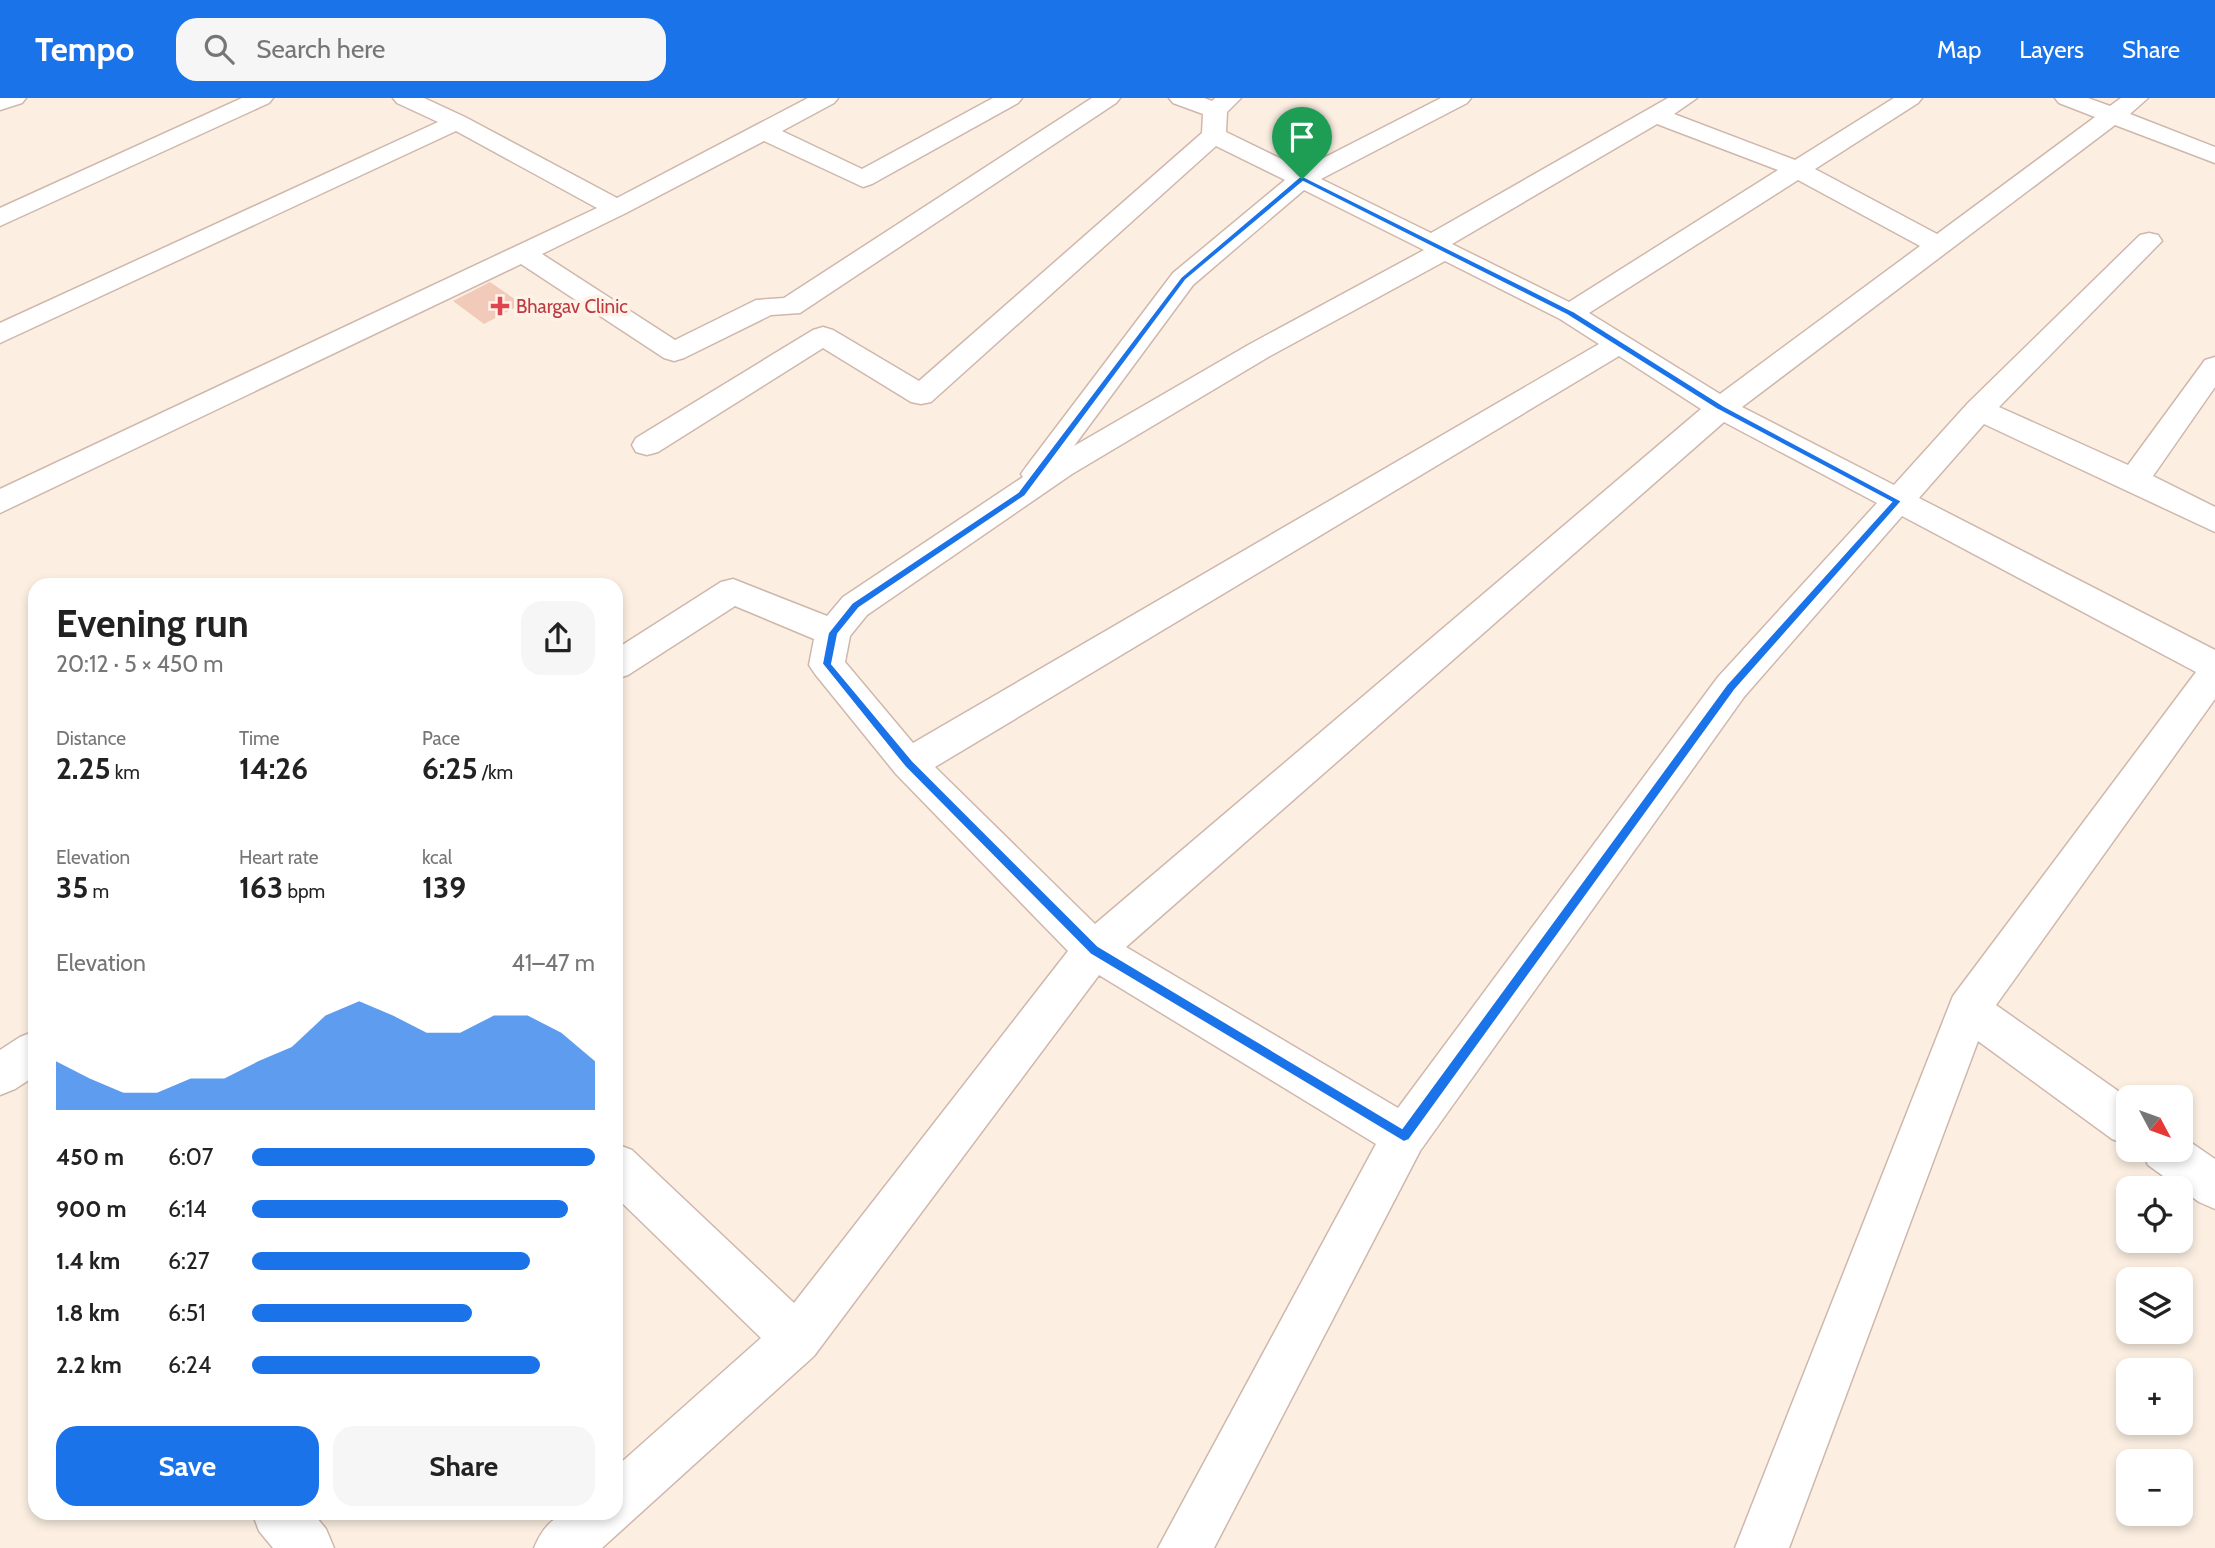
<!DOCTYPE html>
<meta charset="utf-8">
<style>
:root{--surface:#fff;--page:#f6f6f6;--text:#222;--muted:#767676;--accent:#1a73e8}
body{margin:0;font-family:Cabin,sans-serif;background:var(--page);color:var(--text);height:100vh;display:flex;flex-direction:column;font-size:26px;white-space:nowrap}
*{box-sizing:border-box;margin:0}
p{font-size:23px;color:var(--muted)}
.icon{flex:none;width:38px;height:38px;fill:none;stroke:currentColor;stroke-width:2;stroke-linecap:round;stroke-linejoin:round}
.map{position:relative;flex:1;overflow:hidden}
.panel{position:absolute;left:28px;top:480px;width:595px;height:942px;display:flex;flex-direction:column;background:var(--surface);border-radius:21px;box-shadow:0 4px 10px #0003}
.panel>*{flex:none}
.needle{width:46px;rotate:131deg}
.buttons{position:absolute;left:2116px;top:987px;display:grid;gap:14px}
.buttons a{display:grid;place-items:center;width:77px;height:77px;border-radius:14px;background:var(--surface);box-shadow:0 4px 10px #0003;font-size:35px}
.pin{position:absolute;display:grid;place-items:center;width:60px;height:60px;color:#fff;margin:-72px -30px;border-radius:50% 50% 50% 0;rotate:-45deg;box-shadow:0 0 7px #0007}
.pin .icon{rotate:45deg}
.round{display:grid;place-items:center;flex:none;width:74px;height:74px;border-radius:21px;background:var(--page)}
.head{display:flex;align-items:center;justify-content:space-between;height:119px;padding:0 28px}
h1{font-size:38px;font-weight:800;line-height:52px}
.figures{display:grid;grid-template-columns:repeat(3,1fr);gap:10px;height:119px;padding:7px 28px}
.figures div{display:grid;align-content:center}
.figures b{font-size:30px;font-weight:800}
.figures small{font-size:19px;font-weight:400}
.figures p{font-size:19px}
.chart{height:196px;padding:14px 28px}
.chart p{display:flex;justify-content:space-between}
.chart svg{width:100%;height:126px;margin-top:7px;fill:var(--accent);opacity:.7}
.action{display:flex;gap:14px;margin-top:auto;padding:14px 28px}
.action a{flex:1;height:80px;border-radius:21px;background:var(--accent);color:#fff;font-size:28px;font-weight:800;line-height:80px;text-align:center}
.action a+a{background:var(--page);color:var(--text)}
ul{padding:0 28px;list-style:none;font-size:23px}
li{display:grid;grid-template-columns:112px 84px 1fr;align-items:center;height:52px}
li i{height:18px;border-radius:9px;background:var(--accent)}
header{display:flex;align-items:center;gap:42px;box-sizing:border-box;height:98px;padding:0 35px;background:var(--accent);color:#fff}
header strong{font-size:33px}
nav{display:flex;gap:38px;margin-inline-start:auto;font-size:24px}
.search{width:490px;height:63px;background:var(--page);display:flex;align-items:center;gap:18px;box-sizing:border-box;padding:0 24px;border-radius:21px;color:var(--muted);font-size:26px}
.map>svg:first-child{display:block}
</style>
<header>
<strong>Tempo</strong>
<div class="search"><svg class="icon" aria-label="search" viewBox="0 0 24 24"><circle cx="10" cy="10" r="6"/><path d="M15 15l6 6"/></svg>Search here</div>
<nav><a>Map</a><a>Layers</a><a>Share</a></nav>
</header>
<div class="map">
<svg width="2215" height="1450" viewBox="0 0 2215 1450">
<rect width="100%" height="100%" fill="#fcefe2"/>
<path fill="#f1cab9" d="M 490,184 L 522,206 L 484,226 L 453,203 Z"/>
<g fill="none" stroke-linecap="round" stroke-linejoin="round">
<defs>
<path id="minor" d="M 0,0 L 26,0 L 22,5 L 0,12 Z
M 242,0 L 273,0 L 269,5 L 0,128 L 0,110 Z
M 393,0 L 424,0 L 465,19 L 617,100 L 808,0 L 838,0 L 834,5 L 782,33 L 862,71 L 993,0 L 1022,0 L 1018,5 L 872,86 L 863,89 L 764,43 L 626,115 L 542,156 L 675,242 L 756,202 L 784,200 L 1092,0 L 1120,0 L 1116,5 L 800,215 L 771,217 L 684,260 L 674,263 L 664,260 L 521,166 L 0,415 L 0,391 L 597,110 L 456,33 L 0,245 L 0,225 L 438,24 L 397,5 Z
M 1169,0 L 1204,0 L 1212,3 L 1215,0 L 1241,0 L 1227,14 L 1226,34 L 1302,71 L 1441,0 L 1471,0 L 1467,5 L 1321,81 L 1431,135 L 1668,0 L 1697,0 L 1674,16 L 1795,62 L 1894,0 L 1922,0 L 1918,5 L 1815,71 L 1937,136 L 2095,19 L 2059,5 L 2055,0 L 2088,0 L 2110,8 L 2121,0 L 2148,0 L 2130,16 L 2215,49 L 2215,65 L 2115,27 L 1742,309 L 1894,387 L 1968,305 L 2140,137 L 2149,135 L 2158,137 L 2162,143 L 1999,309 L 2128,367 L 2205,262 L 2215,259 L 2215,289 L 2153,378 L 2215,409 L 2215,434 L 1984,326 L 1919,400 L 2215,552 L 2215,601 L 1996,907 L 2128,1000 L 2128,1047 L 2112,1041 L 1978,943 L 1789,1450 L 1735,1450 L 1953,898 L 2196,574 L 1902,418 L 1744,599 L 1420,1053 L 1214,1450 L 1158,1450 L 1376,1046 L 1099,877 L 814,1258 L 602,1450 L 534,1450 C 552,1407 575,1414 616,1414 L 616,1369 L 761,1240 L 616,1099 L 616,1046 L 632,1052 L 794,1205 L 1068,853 L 896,676 L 815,576 L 809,567 L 814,541 L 735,508 L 628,577 L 616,581 L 616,551 L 721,484 L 733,481 L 827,518 L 843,499 L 1023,379 L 1021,376 L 1026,369 L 1173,175 L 1285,82 L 1216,48 L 931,304 L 921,306 L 911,304 L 823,250 L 658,354 L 647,357 L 636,354 L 632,347 L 636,340 L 813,232 L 823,229 L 833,232 L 919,283 L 1202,35 L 1203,16 L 1173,5 ZM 1657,26 L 1778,72 L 1569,204 L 1452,146 ZM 1798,82 L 1920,148 L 1720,296 L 1589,215 ZM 1304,92 L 1424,152 L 1250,246 L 1074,348 L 1193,187 ZM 1445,163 L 1560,221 L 1599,246 L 913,645 L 845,564 L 850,538 L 867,517 L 1072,376 L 1270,258 ZM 1619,258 L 1701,311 L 1095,826 L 935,669 ZM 1724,324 L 1877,405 L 1718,579 L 1398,1010 L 1126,849 Z
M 35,933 L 35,978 L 15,991 L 0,997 L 0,952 L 20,939 Z
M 2180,1037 L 2215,1061 L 2215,1111 L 2199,1104 L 2148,1067 L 2141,1052 L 2180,1052 Z
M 252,1414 L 312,1414 L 326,1431 L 334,1450 L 273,1450 L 259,1433 Z"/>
</defs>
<use href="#minor" stroke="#cfb7ac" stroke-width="3"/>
<use href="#minor" fill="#fff" fill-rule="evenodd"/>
</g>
<path fill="#1a73e8" stroke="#fff" stroke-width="2" fill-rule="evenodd" d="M 1299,79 L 1305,79 L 1573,213 L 1724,308 L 1902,403 L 1735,592 L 1409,1042 L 1404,1044 L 1090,856 L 905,669 L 822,566 L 828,535 L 852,505 L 1018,394 L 1181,179 ZM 1303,84 L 1567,217 L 1718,312 L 1891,404 L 1727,586 L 1402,1030 L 1098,848 L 913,663 L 832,566 L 838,536 L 859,510 L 1025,398 L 1186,182 Z"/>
<path fill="#e0444e" stroke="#fff3e7" stroke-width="2.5" d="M496.5 197.5h7v7h7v7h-7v7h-7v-7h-7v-7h7z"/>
<g text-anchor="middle" stroke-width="7" stroke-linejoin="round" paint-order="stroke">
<g font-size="19" fill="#be3a42" stroke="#fff3e7" text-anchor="start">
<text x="516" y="215">Bhargav Clinic</text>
</g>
</g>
</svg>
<div class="buttons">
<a><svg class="needle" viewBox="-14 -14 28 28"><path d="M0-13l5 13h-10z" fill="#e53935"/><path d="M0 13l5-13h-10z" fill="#767676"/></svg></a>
<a><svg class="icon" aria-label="locate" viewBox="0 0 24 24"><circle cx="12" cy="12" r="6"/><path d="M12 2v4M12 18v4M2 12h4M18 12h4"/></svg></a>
<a><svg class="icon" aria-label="layers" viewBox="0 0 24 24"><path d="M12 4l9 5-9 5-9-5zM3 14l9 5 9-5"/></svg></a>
<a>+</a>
<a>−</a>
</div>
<div class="pin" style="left:1302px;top:81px;background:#1e9e55"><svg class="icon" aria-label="arrive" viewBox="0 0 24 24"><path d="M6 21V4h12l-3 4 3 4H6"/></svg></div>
<section class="panel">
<div class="head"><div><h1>Evening run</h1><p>20:12 · 5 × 450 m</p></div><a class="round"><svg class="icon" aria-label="share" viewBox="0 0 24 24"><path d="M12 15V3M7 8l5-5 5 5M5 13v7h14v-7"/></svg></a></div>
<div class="figures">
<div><p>Distance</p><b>2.25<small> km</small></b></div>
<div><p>Time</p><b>14:26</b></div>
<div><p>Pace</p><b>6:25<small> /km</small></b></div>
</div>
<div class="figures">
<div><p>Elevation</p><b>35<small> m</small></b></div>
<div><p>Heart rate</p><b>163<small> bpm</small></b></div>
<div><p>kcal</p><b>139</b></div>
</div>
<div class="chart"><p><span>Elevation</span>41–47 m</p>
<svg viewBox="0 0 160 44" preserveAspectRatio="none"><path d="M0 44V27L10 33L20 38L30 38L40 33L50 33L60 27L70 22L80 11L90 6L100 11L110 17L120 17L130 11L140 11L150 17L160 27V44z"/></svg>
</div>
<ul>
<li><b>450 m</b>6:07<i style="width:100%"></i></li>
<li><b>900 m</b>6:14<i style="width:92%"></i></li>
<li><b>1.4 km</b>6:27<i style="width:81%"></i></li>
<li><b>1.8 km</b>6:51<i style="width:64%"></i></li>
<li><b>2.2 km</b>6:24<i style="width:84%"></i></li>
</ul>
<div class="action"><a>Save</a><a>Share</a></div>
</section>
</div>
